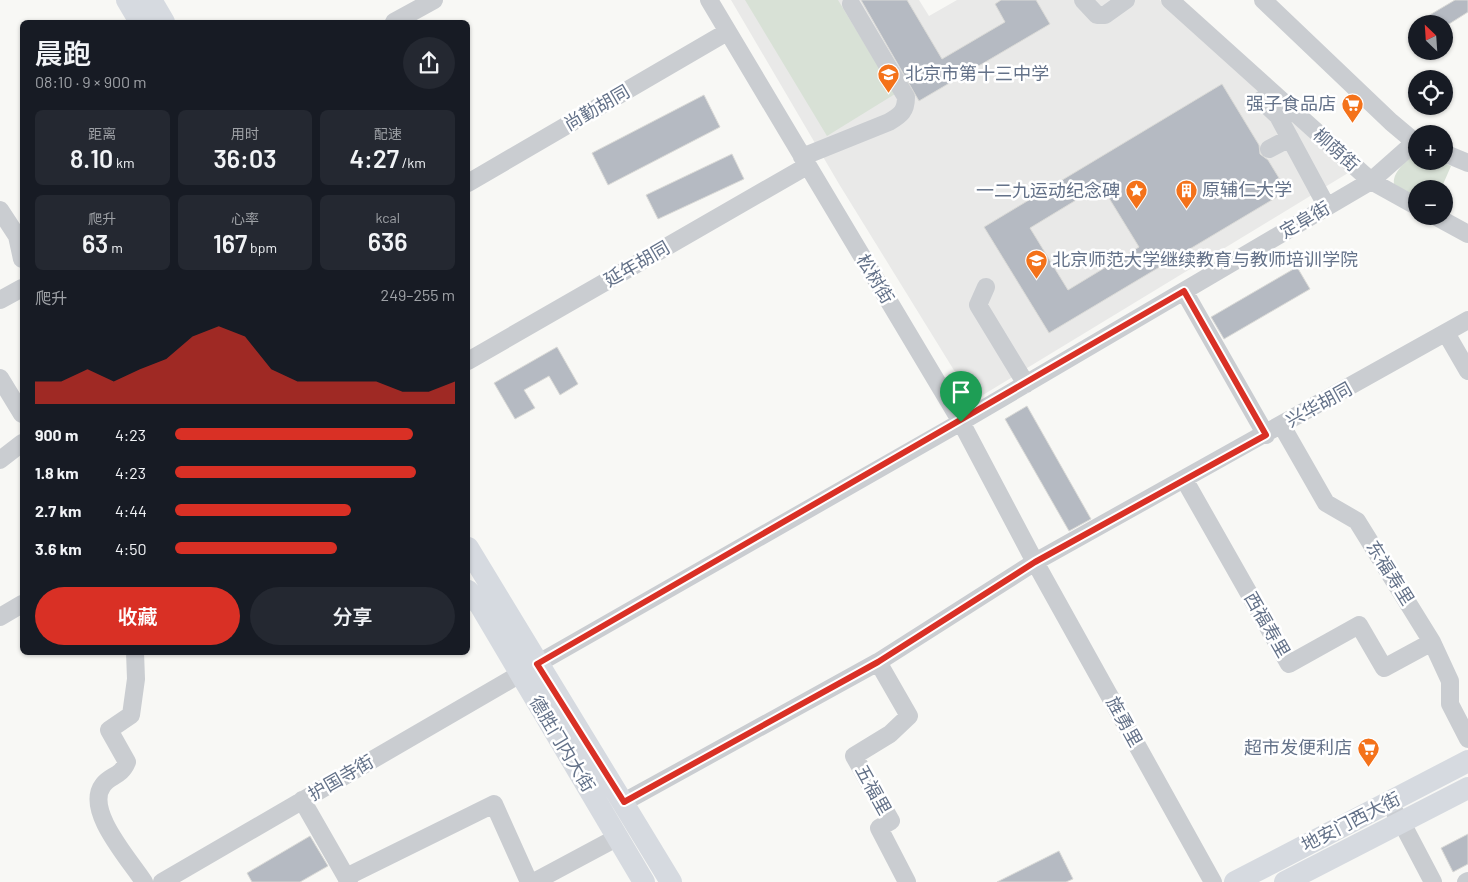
<!DOCTYPE html>
<html lang="zh">
<meta charset="utf-8">
<style>
:root{--surface:#171b24;--page:#242831;--text:#f1f3f6;--muted:#9ea1a6;--accent:#d93025}
body{margin:0;font-family:Barlow,"Noto Sans SC",sans-serif;background:var(--page);color:var(--text);height:100vh;display:flex;flex-direction:column;font-size:19px;white-space:nowrap}
*{box-sizing:border-box;margin:0}
p{font-size:16px;color:var(--muted)}
.icon{flex:none;width:28px;height:28px;fill:none;stroke:currentColor;stroke-width:2;stroke-linecap:round;stroke-linejoin:round}
.map{position:relative;flex:1;overflow:hidden}
.panel{position:absolute;left:20px;top:20px;width:450px;height:635px;display:flex;flex-direction:column;background:var(--surface);border-radius:8px;box-shadow:0 1px 4px #0004}
.panel>*{flex:none}
.needle{width:32px;rotate:335deg}
.controls{position:absolute;left:1408px;top:15px;display:grid;gap:10px}
.controls a{display:grid;place-items:center;width:45px;height:45px;border-radius:50%;background:var(--surface);box-shadow:0 1px 4px #0004;font-size:25px}
.pin{position:absolute;display:grid;place-items:center;width:42px;height:42px;color:#fff;margin:-51px -21px;border-radius:50% 50% 50% 0;rotate:-45deg;box-shadow:0 0 5px #0007}
.pin .icon{rotate:45deg}
.round{display:grid;place-items:center;flex:none;width:52px;height:52px;border-radius:26px;background:var(--page)}
.headline{display:flex;align-items:center;justify-content:space-between;height:85px;padding:0 15px}
h1{font-size:28px;font-weight:600;line-height:38px}
.figures{display:grid;grid-template-columns:repeat(3,1fr);gap:8px;height:85px;padding:5px 15px}
.figures div{display:grid;align-content:center;border-radius:8px;background:var(--page);text-align:center}
.figures b{font-size:25px;font-weight:600}
.figures small{font-size:14px;font-weight:400}
.figures p{font-size:14px}
.chart{height:140px;padding:10px 15px}
.chart p{display:flex;justify-content:space-between}
.chart svg{width:100%;height:90px;margin-top:5px;fill:var(--accent);opacity:.7}
.button{display:flex;gap:10px;margin-top:auto;padding:10px 15px}
.button a{flex:1;height:58px;border-radius:30px;background:var(--accent);color:#fff;font-size:20px;font-weight:600;line-height:58px;text-align:center}
.button a+a{background:var(--page);color:var(--text)}
ul{padding:0 15px;list-style:none;font-size:16px}
li{display:grid;grid-template-columns:80px 60px 1fr;align-items:center;height:38px}
li i{height:12px;border-radius:6px;background:var(--accent)}
.map>svg:first-child{display:block}
</style>
<div class="map">
<svg width="1468" height="882" viewBox="0 0 1468 882">
<rect width="100%" height="100%" fill="#f8f8f5"/>
<path fill="#e9e9e8" d="M 731,0 L 919,0 L 929,16 L 957,0 L 1160,0 L 1348,173 L 973,401 L 839,184 Z"/>
<path fill="#d8e1d6" d="M 745,0 L 838,0 L 895,94 L 827,136 Z
M 1416,154 L 1416,161 L 1440,161 L 1451,166 L 1441,189 L 1416,189 L 1416,198 L 1394,184 C 1392,173 1407,159 1416,154 Z"/>
<path fill="#b5bac2" stroke="#dadad7" fill-rule="evenodd" d="M 861,0 L 907,0 L 942,59 L 1005,22 L 995,4 L 1001,0 L 1036,0 L 1050,24 L 919,101 Z
M 1455,0 L 1468,0 L 1468,12 L 1449,24 L 1433,24 L 1428,16 Z
M 1222,84 L 1259,145 L 1260,154 L 1268,160 L 1287,191 L 1049,333 L 984,227 ZM 1101,185 L 1139,247 L 1068,290 L 1030,228 Z
M 704,95 L 720,127 L 608,185 L 592,153 Z
M 732,154 L 744,179 L 658,219 L 646,195 Z
M 1297,267 L 1310,289 L 1224,339 L 1211,317 Z
M 557,347 L 578,384 L 560,395 L 549,376 L 524,390 L 535,408 L 515,419 L 494,383 Z
M 1027,406 L 1091,519 L 1069,531 L 1005,419 Z
M 1468,834 L 1468,864 L 1453,872 L 1441,848 Z
M 310,836 L 328,866 L 300,882 L 252,882 L 247,873 Z
M 1059,851 L 1073,879 L 1066,882 L 997,882 Z"/>
<g fill="none" stroke-linecap="round" stroke-linejoin="round">
<path stroke="#cacdd1" stroke-width="18" d="M 709,0 L 961,422 L 1035,562 L 1213,882
M 1083,0 L 1097,15 L 1105,15 L 1126,0
M 1170,0 L 1371,181 L 1416,206
M 1263,0 L 1391,122 L 1416,143
M 394,22 L 434,0
M 1261,100 L 1278,116 L 1327,207
M 1269,149 L 1290,138
M 1444,153 L 1468,163
M 802,157 L 889,122 C 901,115 906,111 906,97 L 851,4
M 468,183 L 727,32
M 0,210 L 17,236
M 1435,216 L 1468,234
M 22,233 L 17,236 L 22,259
M 986,287 L 978,305 L 1026,384
M 1184,291 L 1266,435
M 0,300 L 22,288
M 1446,333 L 1468,371
M 468,361 L 807,166
M 0,378 L 22,414
M 1282,426 L 1326,503 L 1357,521 L 1432,642 L 1450,681 L 1450,704 L 1468,739
M 0,460 L 22,443
M 1184,479 L 1289,664 L 1359,625 L 1384,668 L 1432,642
M 0,617 L 22,604
M 135,652 L 136,679 L 131,715 L 109,730 L 127,762 C 121,777 110,775 103,785 C 84,810 130,860 144,882
M 878,662 L 909,716 L 890,734 L 854,756 L 891,821 L 879,828 L 907,882
M 537,664 L 961,422 L 1371,181 L 1415,142
M 302,800 L 349,882
M 624,802 L 878,662 L 1035,562 L 1468,320
M 1388,802 L 1402,823 L 1433,882
M 346,877 L 494,804 L 529,882
M 162,882 L 520,674
M 534,882 L 618,837
M 1466,882 L 1468,881"/>
<path stroke="#d6dae0" stroke-width="22" d="M 127,0 L 140,22
M 151,0 L 164,22
M 468,548 L 671,882
M 468,591 L 480,605 L 644,882
M 1235,882 L 1468,761
M 1285,882 L 1468,788"/>
</g>
<g fill="none" stroke-linecap="round" stroke-linejoin="round">
<defs>
<path id="route" d="M 1184,291 L 1266,435 L 1035,562 L 878,662 L 624,802 L 537,664 Z"/>
</defs>
<use href="#route" stroke="#fff" stroke-width="10"/>
<use href="#route" stroke="#d93025" stroke-width="6"/>
</g>
<defs>
<symbol id="school-pin" viewBox="-11 -11 22 30"><path d="M0 17L-7.5 6A9.5 9.5 0 1 1 7.5 6Z" fill="#f4721a" stroke="#fff"/><path d="M0-5L7-2L0 1L-7-2ZM-4 1L0 2.5L4 1V4Q0 6-4 4Z" fill="#fff"/></symbol>
<symbol id="supermarket-pin" viewBox="-11 -11 22 30"><path d="M0 17L-7.5 6A9.5 9.5 0 1 1 7.5 6Z" fill="#f4721a" stroke="#fff"/><path d="M-6-5.5h2.5l.6 2H6L4.5 2H-2.5L-4.4-4H-6ZM-1.5 3.2a1.3 1.3 0 1 0 .1 0ZM3 3.2a1.3 1.3 0 1 0 .1 0Z" fill="#fff"/></symbol>
<symbol id="building-pin" viewBox="-11 -11 22 30"><path d="M0 17L-7.5 6A9.5 9.5 0 1 1 7.5 6Z" fill="#f4721a" stroke="#fff"/><path d="M-4-6H4V6H1V3H-1V6H-4ZM-2.5-4.3h1.7v1.8h-1.7ZM.8-4.3h1.7v1.8H.8ZM-2.5-1h1.7V.8h-1.7ZM.8-1h1.7V.8H.8Z" fill="#fff"/></symbol>
<symbol id="sight-pin" viewBox="-11 -11 22 30"><path d="M0 17L-7.5 6A9.5 9.5 0 1 1 7.5 6Z" fill="#f4721a" stroke="#fff"/><path d="M0-6L1.8-2.2L6-1.7L2.9 1.2L3.7 5.4L0 3.3L-3.7 5.4L-2.9 1.2L-6-1.7L-1.8-2.2Z" fill="#fff"/></symbol>
<symbol id="university-pin" viewBox="-11 -11 22 30"><path d="M0 17L-7.5 6A9.5 9.5 0 1 1 7.5 6Z" fill="#f4721a" stroke="#fff"/><path d="M0-5L7-2L0 1L-7-2ZM-4 1L0 2.5L4 1V4Q0 6-4 4Z" fill="#fff"/></symbol>
</defs>
<g fill-rule="evenodd">
<use href="#school-pin" x="876" y="62" width="25" height="34"/>
<use href="#supermarket-pin" x="1340" y="92" width="25" height="34"/>
<use href="#building-pin" x="1174" y="178" width="25" height="34"/>
<use href="#sight-pin" x="1124" y="178" width="25" height="34"/>
<use href="#university-pin" x="1024" y="248" width="25" height="34"/>
<use href="#supermarket-pin" x="1356" y="736" width="25" height="34"/>
</g>
<g text-anchor="middle" stroke-width="5" stroke-linejoin="round" paint-order="stroke">
<g font-size="18" fill="#647289" stroke="#fff" text-anchor="start">
<text x="905" y="80">北京市第十三中学</text>
<text x="1336" y="110" text-anchor="end">强子食品店</text>
<text x="1202" y="196">原辅仁大学</text>
<text x="1120" y="197" text-anchor="end">一二九运动纪念碑</text>
<text x="1052" y="266">北京师范大学继续教育与教师培训学院</text>
<text x="1352" y="754" text-anchor="end">超市发便利店</text>
</g>
<g font-size="18" fill="#647289" stroke="#fff">
<text transform="translate(597 108) rotate(-30)" y="6">尚勤胡同</text>
<text transform="translate(1336 150) rotate(42)" y="6">柳荫街</text>
<text transform="translate(1305 220) rotate(-30)" y="6">定阜街</text>
<text transform="translate(637 264) rotate(-30)" y="6">延年胡同</text>
<text transform="translate(875 279) rotate(59)" y="6">松树街</text>
<text transform="translate(1319 405) rotate(-29)" y="6">兴华胡同</text>
<text transform="translate(1390 573) rotate(58)" y="6">东福寿里</text>
<text transform="translate(1267 625) rotate(60)" y="6">西福寿里</text>
<text transform="translate(1124 722) rotate(61)" y="6">旌勇里</text>
<text transform="translate(562 744) rotate(59)" y="6">德胜门内大街</text>
<text transform="translate(341 778) rotate(-30)" y="6">护国寺街</text>
<text transform="translate(873 790) rotate(61)" y="6">五福里</text>
<text transform="translate(1351 822) rotate(-27)" y="6">地安门西大街</text>
</g>
</g>
</svg>
<div class="controls">
<a><svg class="needle" viewBox="-14 -14 28 28"><path d="M0-13l5 13h-10z" fill="#e53935"/><path d="M0 13l5-13h-10z" fill="#9ea1a6"/></svg></a>
<a><svg class="icon" aria-label="locate" viewBox="0 0 24 24"><circle cx="12" cy="12" r="6"/><path d="M12 2v4M12 18v4M2 12h4M18 12h4"/></svg></a>
<a>+</a>
<a>−</a>
</div>
<div class="pin" style="left:961px;top:422px;background:#1e9e55"><svg class="icon" aria-label="arrive" viewBox="0 0 24 24"><path d="M6 21V4h12l-3 4 3 4H6"/></svg></div>
<section class="panel">
<div class="headline"><div><h1>晨跑</h1><p>08:10 · 9 × 900 m</p></div><a class="round"><svg class="icon" aria-label="share" viewBox="0 0 24 24"><path d="M12 15V3M7 8l5-5 5 5M5 13v7h14v-7"/></svg></a></div>
<div class="figures">
<div><p>距离</p><b>8.10<small> km</small></b></div>
<div><p>用时</p><b>36:03</b></div>
<div><p>配速</p><b>4:27<small> /km</small></b></div>
</div>
<div class="figures">
<div><p>爬升</p><b>63<small> m</small></b></div>
<div><p>心率</p><b>167<small> bpm</small></b></div>
<div><p>kcal</p><b>636</b></div>
</div>
<div class="chart"><p><span>爬升</span>249–255 m</p>
<svg viewBox="0 0 160 44" preserveAspectRatio="none"><path d="M0 44V33L10 33L20 27L30 33L40 27L50 22L60 11L70 6L80 11L90 27L100 33L110 33L120 33L130 33L140 38L150 38L160 33V44z"/></svg>
</div>
<ul>
<li><b>900 m</b>4:23<i style="width:85%"></i></li>
<li><b>1.8 km</b>4:23<i style="width:86%"></i></li>
<li><b>2.7 km</b>4:44<i style="width:63%"></i></li>
<li><b>3.6 km</b>4:50<i style="width:58%"></i></li>
</ul>
<div class="button"><a>收藏</a><a>分享</a></div>
</section>
</div>
